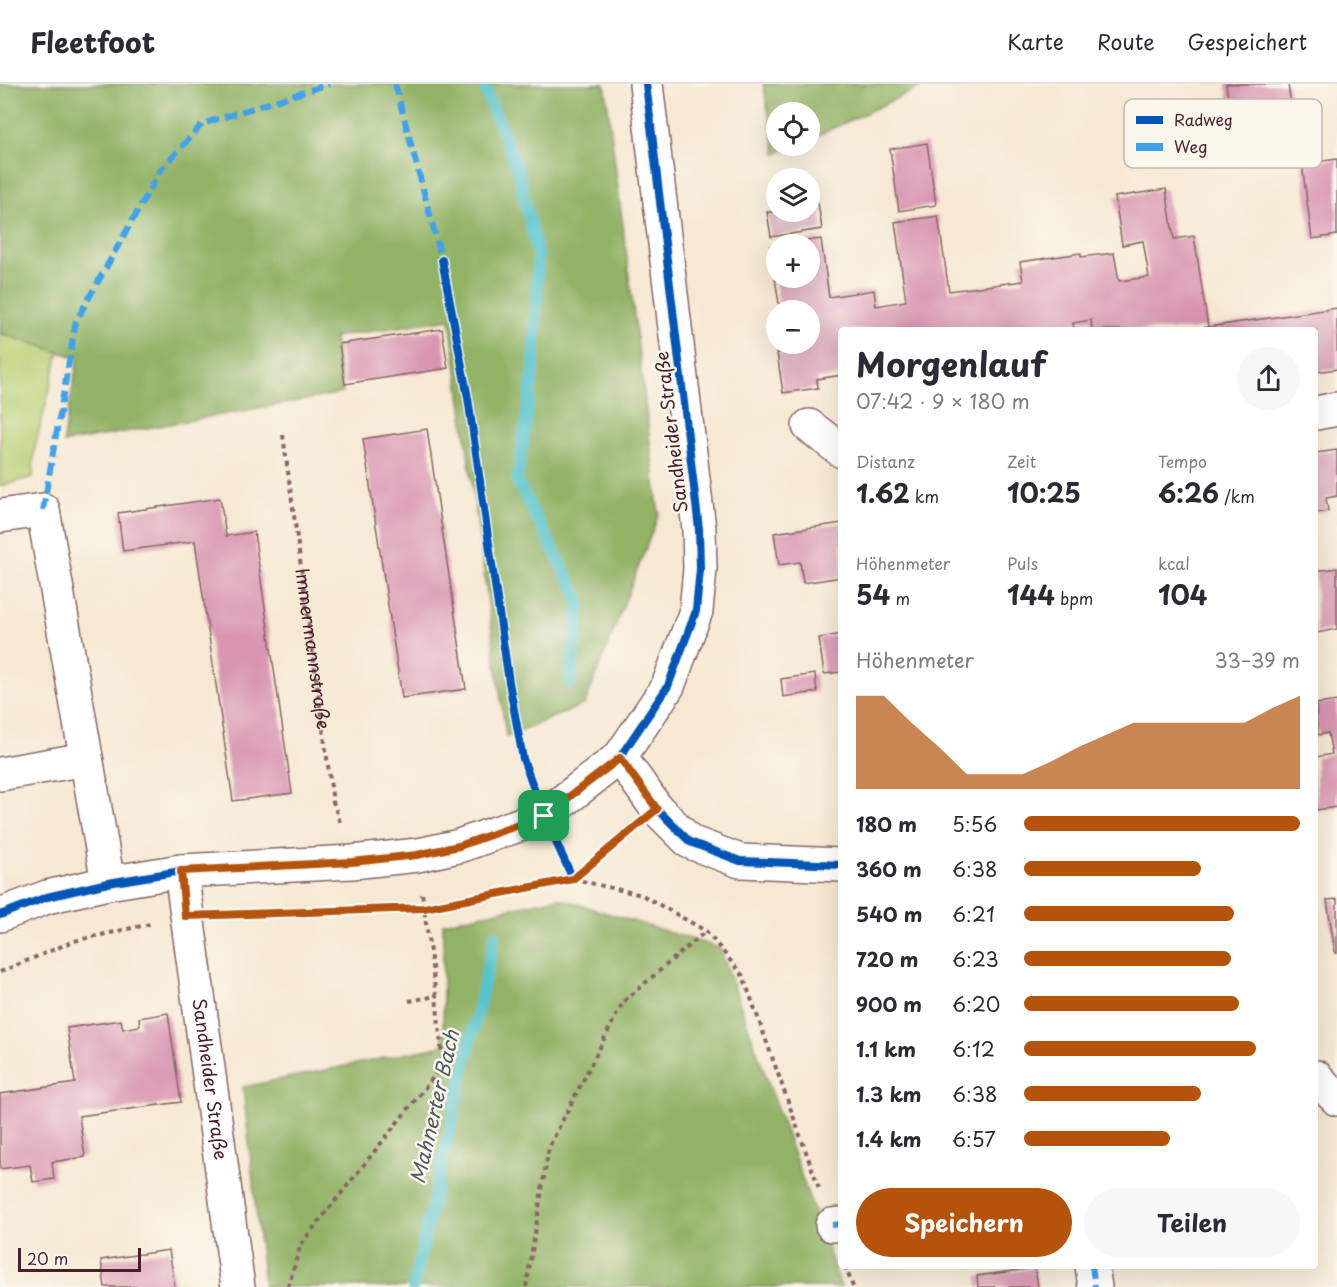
<!DOCTYPE html>
<html lang="de">
<meta charset="utf-8">
<style>
:root{--surface:#fff;--page:#f7f7f7;--text:#2b2b33;--muted:#7c7c81;--line:#e1e1e2;--accent:#b45309}
body{margin:0;font-family:"Playpen Sans",sans-serif;background:var(--page);color:var(--text);height:100vh;display:flex;flex-direction:column;font-size:22px;white-space:nowrap}
*{box-sizing:border-box;margin:0}
p{font-size:20px;color:var(--muted)}
.icon{flex:none;width:33px;height:33px;fill:none;stroke:currentColor;stroke-width:2;stroke-linecap:round;stroke-linejoin:round}
.map{position:relative;flex:1;overflow:hidden}
.sheet{position:absolute;left:838px;top:243px;width:480px;height:942px;display:flex;flex-direction:column;background:var(--surface);border-radius:6px;box-shadow:0 6px 24px #0002}
.sheet>*{flex:none}
.fabs{position:absolute;left:766px;top:18px;display:grid;gap:12px}
.fabs a{display:grid;place-items:center;width:54px;height:54px;border-radius:50%;background:var(--surface);box-shadow:0 6px 24px #0002;font-size:30px}
.scale{position:absolute;left:18px;bottom:15px;width:123px;box-sizing:border-box;padding-left:6px;border:3px solid #4a1f2b;border-top:0;font-size:16px;line-height:21px;white-space:nowrap;color:#4a1f2b;-webkit-text-stroke:4px #fbf7ec;paint-order:stroke}
.pin{position:absolute;display:grid;place-items:center;width:51px;height:51px;color:#fff;margin:-26px;border-radius:12px;box-shadow:0 3px 9px #0006}
.round{display:grid;place-items:center;flex:none;width:63px;height:63px;border-radius:32px;background:var(--page)}
.overview{display:flex;align-items:center;justify-content:space-between;height:102px;padding:0 18px}
h1{font-size:33px;font-weight:700;line-height:45px}
.stats{display:grid;grid-template-columns:repeat(3,1fr);gap:9px;height:102px;padding:6px 18px}
.stats div{display:grid;align-content:center}
.stats b{font-size:26px;font-weight:700}
.stats small{font-size:16px;font-weight:400}
.stats p{font-size:16px}
.chart{height:168px;padding:12px 18px}
.chart p{display:flex;justify-content:space-between}
.chart svg{width:100%;height:108px;margin-top:6px;fill:var(--accent);opacity:.7}
.cta{display:flex;gap:12px;margin-top:auto;padding:12px 18px}
.cta a{flex:1;height:69px;border-radius:36px;background:var(--accent);color:#fff;font-size:24px;font-weight:700;line-height:69px;text-align:center}
.cta a+a{background:var(--page);color:var(--text)}
ul{padding:0 18px;list-style:none;font-size:20px}
li{display:grid;grid-template-columns:96px 72px 1fr;align-items:center;height:45px}
li i{height:15px;border-radius:8px;background:var(--accent)}
header{display:flex;align-items:center;gap:36px;box-sizing:border-box;height:84px;padding:0 30px;background:var(--surface);border-bottom:2px solid var(--line)}
header strong{font-size:28px}
nav{display:flex;gap:33px;margin-inline-start:auto;font-size:21px}
.map>svg:first-child{display:block}
</style>
<header>
<strong>Fleetfoot</strong>
<nav><a>Karte</a><a>Route</a><a>Gespeichert</a></nav>
</header>
<div class="map">
<svg width="1337" height="1203" viewBox="0 0 1337 1203">
<rect width="100%" height="100%" fill="#fbf7ec"/>
<filter id="ink" filterUnits="userSpaceOnUse"><feTurbulence type="fractalNoise" baseFrequency=".0167" numOctaves="2"/><feDisplacementMap in="SourceGraphic" scale="12" xChannelSelector="R" yChannelSelector="G"/><feConvolveMatrix kernelMatrix="1 2 1 2 8 2 1 2 1" color-interpolation-filters="sRGB"/></filter>
<filter id="wash" filterUnits="userSpaceOnUse"><feTurbulence type="fractalNoise" baseFrequency=".008" numOctaves="4" result="noise"/><feDisplacementMap in="SourceGraphic" scale="24" xChannelSelector="R" yChannelSelector="G"/><feGaussianBlur stdDeviation="1.35" result="paint"/><feColorMatrix in="noise" values="0 0 0 0 0 0 0 0 0 0 0 0 0 0 0 0 0 1.4 0 .05"/><feComposite in="paint" operator="in"/></filter>
<g filter="url(#wash)">
<rect width="100%" height="100%" fill="#f6e8d2"/>
<path fill="#b8d075" stroke="#817850" stroke-width="1.5" d="M 0,249 L 59,268 L 34,367 L 33,393 L 0,402 Z"/>
<path fill="#92b266" stroke="#6e6848" stroke-width="1.5" d="M 0,0 L 605,0 L 659,430 L 585,620 L 506,653 L 450,235 L 334,253 L 343,309 L 63,359 L 78,274 L 0,249 Z
M 763,0 L 927,0 L 810,55 L 810,28 L 777,28 L 777,62 L 795,62 L 776,70 Z
M 558,814 L 720,864 L 841,1203 L 264,1203 L 243,1003 L 443,962 L 443,839 Z"/>
<g fill="none" stroke-linecap="round" stroke-linejoin="round">
<path stroke="#57c4ce" stroke-width="12" d="M 483,0 L 518,87 L 538,172 L 534,285 L 517,397 L 580,516 L 570,599
M 413,1203 L 495,852"/>
</g>
<g id="blocks">
<path fill="#d894b1" d="M 1226,0 L 1288,0 L 1294,43 L 1281,44 L 1284,63 L 1225,72 L 1222,53 L 1211,55 L 1206,23 L 1229,20 Z
M 927,59 L 936,121 L 899,127 L 890,65 Z
M 1337,75 L 1337,151 L 1312,155 L 1302,80 Z
M 1166,105 L 1174,155 L 1194,152 L 1208,243 L 1189,246 L 1092,246 L 1091,236 L 1073,239 L 1074,246 L 842,246 L 842,291 L 817,295 L 818,304 L 783,309 L 777,269 L 786,267 L 785,260 L 810,260 L 810,226 L 780,226 L 770,162 L 777,161 L 777,194 L 810,194 L 810,160 L 790,159 L 821,155 L 829,213 L 874,206 L 876,222 L 906,217 L 895,138 L 938,132 L 949,207 L 1023,197 L 1020,178 L 1081,169 L 1081,173 L 1114,169 L 1119,197 L 1149,193 L 1143,157 L 1122,161 L 1115,113 Z
M 818,119 L 822,145 L 771,153 L 767,128 L 810,128 L 810,120 Z
M 1337,224 L 1337,285 L 1316,288 L 1316,246 L 1208,246 L 1208,243 Z
M 442,245 L 448,284 L 345,300 L 339,260 Z
M 427,345 L 466,605 L 402,614 L 363,355 Z
M 1337,366 L 1337,412 L 1326,414 L 1328,427 L 1316,429 L 1316,369 Z
M 220,414 L 226,452 L 254,448 L 292,709 L 233,717 L 195,457 L 123,467 L 118,429 Z
M 842,439 L 842,493 L 803,499 L 800,478 L 779,481 L 774,449 Z
M 1337,484 L 1337,545 L 1316,549 L 1316,487 Z
M 842,550 L 842,588 L 824,590 L 819,554 Z
M 815,590 L 817,608 L 783,613 L 781,595 Z
M 1337,617 L 1337,723 L 1316,726 L 1316,673 L 1332,670 L 1328,649 L 1318,651 L 1316,620 Z
M 1337,815 L 1337,869 L 1335,869 L 1327,816 Z
M 168,929 L 181,1018 L 79,1032 L 85,1073 L 52,1078 L 54,1095 L 33,1098 L 30,1081 L 0,1085 L 0,1010 L 75,999 L 67,944 L 121,936 L 123,945 L 140,942 L 139,934 Z
M 169,1166 L 175,1203 L 105,1203 L 101,1176 Z
M 1035,1184 L 1038,1203 L 978,1203 L 977,1192 Z"/>
</g>
</g>
<g filter="url(#ink)">
<use href="#blocks" fill-opacity="0" stroke="#866565" stroke-width="1.5"/>
<g fill="none" stroke-linecap="round" stroke-linejoin="round">
<defs>
<g id="minor">
<path d="M 1316,329 L 1337,325"/>
<path d="M 809,342 L 842,367"/>
<path d="M 0,432 L 43,426 L 108,799"/>
<path d="M 620,673 L 657,725 L 690,758 L 740,777 L 842,781"/>
<path d="M 0,690 L 86,675"/>
<path id="s2" d="M 181,787 L 238,1203"/>
<path d="M 1316,993 L 1337,1015"/>
<path d="M 832,1141 L 842,1140"/>
<path d="M 1092,1182 L 1095,1203"/>
</g>
<path id="tertiary" d="M 0,831 L 47,813 L 108,799 L 181,787 L 352,778 L 418,771 L 459,762 L 544,732 L 620,673 L 668,602 L 696,527 L 700,485 L 699,445 L 646,0"/>
</defs>
<use href="#minor" stroke="#866565" stroke-width="36"/>
<use href="#tertiary" stroke="#866565" stroke-width="36"/>
<g stroke="#866565" stroke-width="4" stroke-dasharray="4.5 4.5" stroke-linecap="butt">
<path id="s1" d="M 283,351 L 333,718 L 341,741"/>
<path d="M 573,794 L 628,749"/>
<path d="M 225,831 L 424,824 L 573,795 L 642,811 L 706,847 L 743,892 L 820,1107"/>
<path d="M 0,888 L 74,857 L 150,840"/>
<path d="M 409,917 L 436,912 L 422,809"/>
<path d="M 845,1182 L 853,1203"/>
<path d="M 288,1203 L 301,1160 L 443,981 L 436,912"/>
<path d="M 526,1203 L 549,1063 L 623,918 L 706,847"/>
</g>
<use href="#minor" stroke="#fff" stroke-width="33"/>
<use href="#tertiary" stroke="#fff" stroke-width="33"/>
<path stroke="#40a2eb" stroke-width="6" stroke-dasharray="12 6" stroke-linecap="butt" d="M 395,0 L 442,176
M 43,426 L 76,237 L 160,87 L 202,40 L 329,0
M 832,1141 L 842,1140
M 1092,1182 L 1095,1203"/>
<defs>
<path id="cycleway" d="M 442,176 L 468,314 L 509,598 L 523,675 L 544,732 L 573,795
M 620,673 L 657,725 L 690,758 L 740,777 L 842,781
M 0,831 L 47,813 L 108,799 L 181,787 L 352,778 L 418,771 L 459,762 L 544,732 L 620,673 L 668,602 L 696,527 L 700,485 L 699,445 L 646,0"/>
</defs>
<use href="#cycleway" stroke="#fbf7ec" stroke-width="11"/>
<use href="#cycleway" stroke="#0057b8" stroke-width="8"/>
</g>
</g>
<g fill="none" stroke-linecap="round" stroke-linejoin="round" filter="url(#ink)">
<defs>
<path id="route" d="M 620,674 L 657,725 L 573,795 L 424,824 L 185,832 L 181,787 L 352,778 L 417,771 L 459,762 L 544,732 Z"/>
</defs>
<use href="#route" stroke="#fff" stroke-width="12"/>
<use href="#route" stroke="#b45309" stroke-width="8"/>
</g>
<g text-anchor="middle" stroke-width="5" stroke-linejoin="round" paint-order="stroke">
<g font-size="18" fill="#4a1f2b" stroke="#fbf7ec">
<text transform="translate(672 348) rotate(-97)" y="6">Sandheider Straße</text>
<text dy="6" stroke="none"><textPath href="#s1" startOffset="216">Immermannstraße</textPath></text>
<text dy="6" stroke="none"><textPath href="#s2" startOffset="210">Sandheider Straße</textPath></text>
</g>
<g font-size="20" font-style="italic" fill="#4f5964" stroke="#fbf7ec">
<text transform="translate(435 1023) rotate(-77)" y="7">Mahnerter Bach</text>
</g>
</g>
<rect x="1124" y="15" width="198" height="69" rx="9" fill="#fbf7ec" stroke="#c6b6b2" stroke-width="1.5"/>
<rect x="1136" y="32" width="27" height="8" fill="#0057b8"/>
<rect x="1136" y="59" width="27" height="8" fill="#40a2eb"/>
<g font-size="16" fill="#4a1f2b">
<text x="1174" y="42">Radweg</text>
<text x="1174" y="69">Weg</text>
</g>
</svg>
<div class="fabs">
<a><svg class="icon" aria-label="locate" viewBox="0 0 24 24"><circle cx="12" cy="12" r="6"/><path d="M12 2v4M12 18v4M2 12h4M18 12h4"/></svg></a>
<a><svg class="icon" aria-label="layers" viewBox="0 0 24 24"><path d="M12 4l9 5-9 5-9-5zM3 14l9 5 9-5"/></svg></a>
<a>+</a>
<a>−</a>
</div>
<div class="scale">20 m</div>
<div class="pin" style="left:544px;top:732px;background:#1e9e55"><svg class="icon" aria-label="arrive" viewBox="0 0 24 24"><path d="M6 21V4h12l-3 4 3 4H6"/></svg></div>
<section class="sheet">
<div class="overview"><div><h1>Morgenlauf</h1><p>07:42 · 9 × 180 m</p></div><a class="round"><svg class="icon" aria-label="share" viewBox="0 0 24 24"><path d="M12 15V3M7 8l5-5 5 5M5 13v7h14v-7"/></svg></a></div>
<div class="stats">
<div><p>Distanz</p><b>1.62<small> km</small></b></div>
<div><p>Zeit</p><b>10:25</b></div>
<div><p>Tempo</p><b>6:26<small> /km</small></b></div>
</div>
<div class="stats">
<div><p>Höhenmeter</p><b>54<small> m</small></b></div>
<div><p>Puls</p><b>144<small> bpm</small></b></div>
<div><p>kcal</p><b>104</b></div>
</div>
<div class="chart"><p><span>Höhenmeter</span>33–39 m</p>
<svg viewBox="0 0 160 44" preserveAspectRatio="none"><path d="M0 44V6L10 6L20 17L30 27L40 38L50 38L60 38L70 33L80 27L90 22L100 17L110 17L120 17L130 17L140 17L150 11L160 6V44z"/></svg>
</div>
<ul>
<li><b>180 m</b>5:56<i style="width:100%"></i></li>
<li><b>360 m</b>6:38<i style="width:64%"></i></li>
<li><b>540 m</b>6:21<i style="width:76%"></i></li>
<li><b>720 m</b>6:23<i style="width:75%"></i></li>
<li><b>900 m</b>6:20<i style="width:78%"></i></li>
<li><b>1.1 km</b>6:12<i style="width:84%"></i></li>
<li><b>1.3 km</b>6:38<i style="width:64%"></i></li>
<li><b>1.4 km</b>6:57<i style="width:53%"></i></li>
</ul>
<div class="cta"><a>Speichern</a><a>Teilen</a></div>
</section>
</div>
